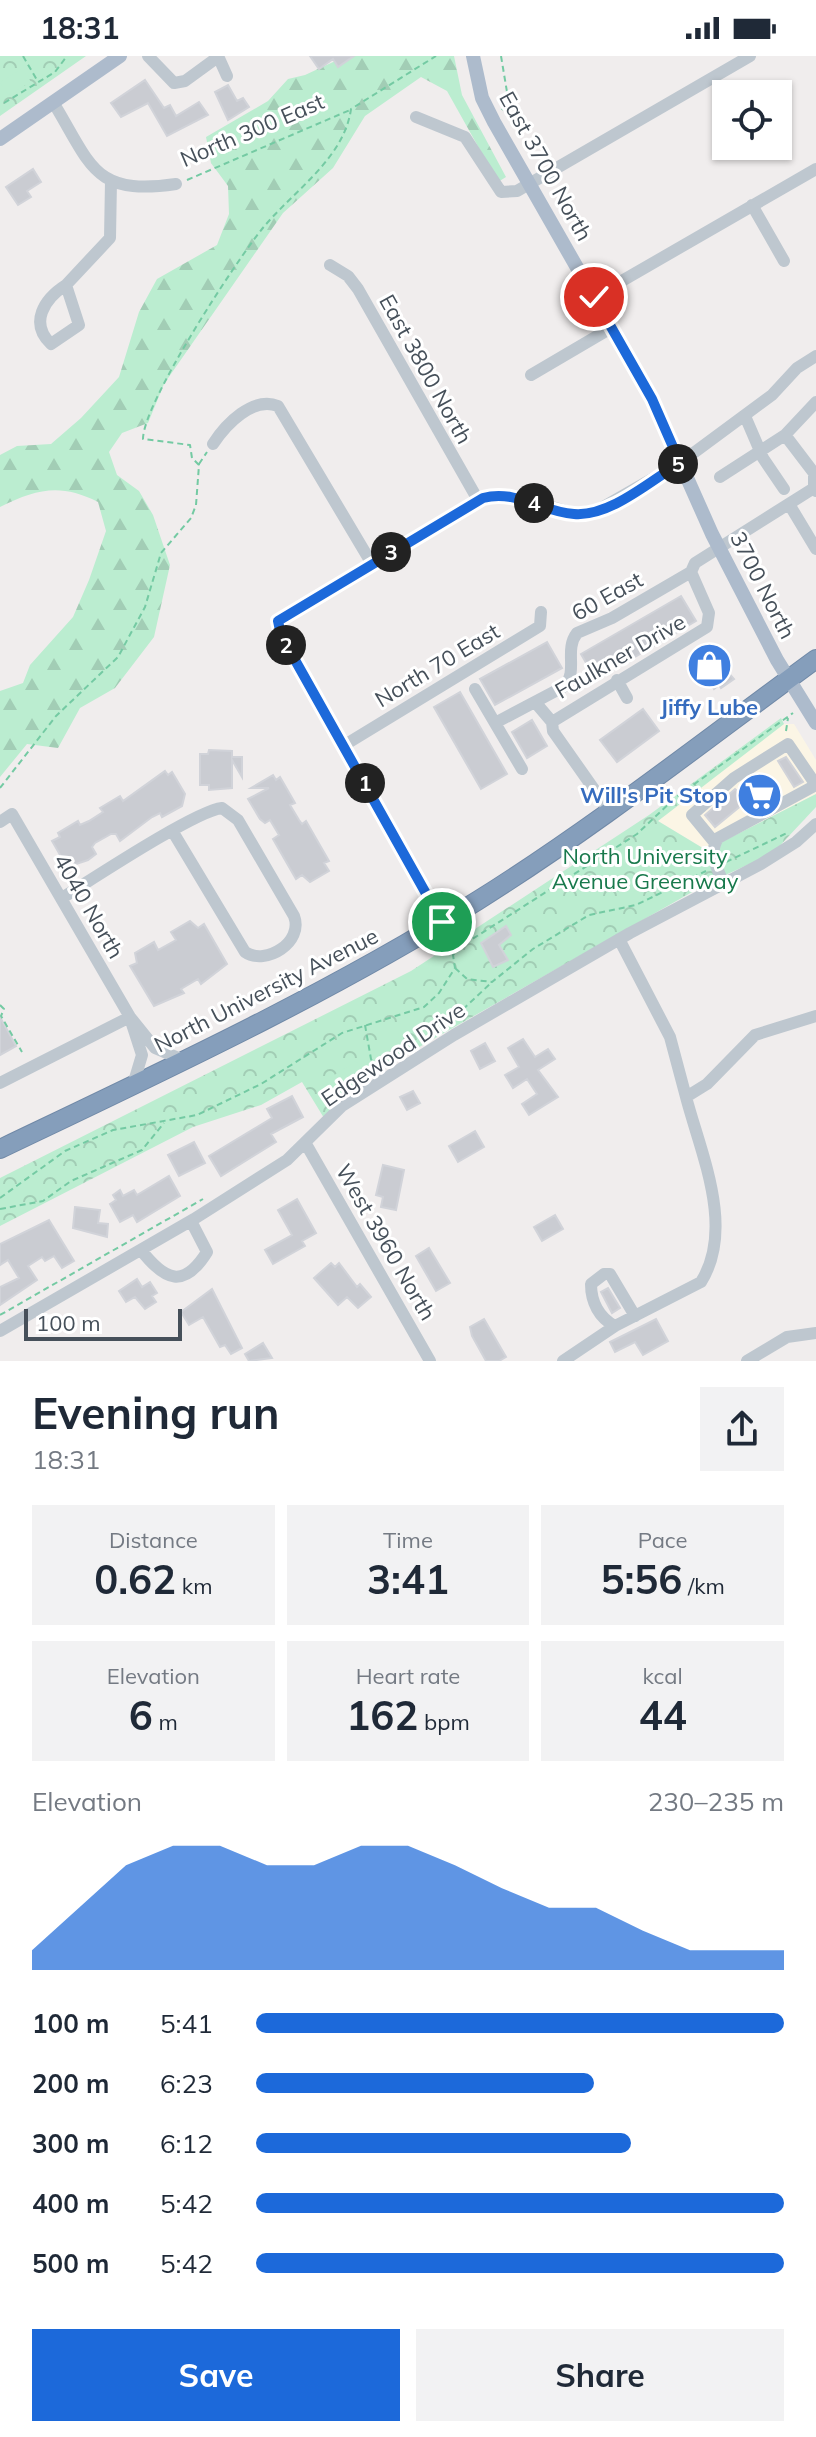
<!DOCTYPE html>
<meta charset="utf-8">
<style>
:root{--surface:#fff;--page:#f2f2f3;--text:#1f2937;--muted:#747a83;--accent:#1c69da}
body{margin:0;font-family:Mulish,sans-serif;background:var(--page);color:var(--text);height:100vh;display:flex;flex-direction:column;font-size:30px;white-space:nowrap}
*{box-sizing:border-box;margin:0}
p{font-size:26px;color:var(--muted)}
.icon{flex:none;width:44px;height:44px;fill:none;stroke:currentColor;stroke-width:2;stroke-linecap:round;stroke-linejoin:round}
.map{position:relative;height:1305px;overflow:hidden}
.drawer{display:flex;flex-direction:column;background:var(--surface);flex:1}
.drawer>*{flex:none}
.fabs{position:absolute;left:712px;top:24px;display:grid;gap:16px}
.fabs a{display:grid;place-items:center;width:80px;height:80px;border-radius:0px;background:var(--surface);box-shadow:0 2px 6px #0004;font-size:40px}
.scale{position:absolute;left:24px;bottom:20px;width:158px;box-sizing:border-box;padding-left:8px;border:4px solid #46505a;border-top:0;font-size:22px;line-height:28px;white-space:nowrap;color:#46505a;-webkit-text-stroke:6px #fff;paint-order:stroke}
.pin{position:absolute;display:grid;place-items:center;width:68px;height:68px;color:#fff;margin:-34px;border:4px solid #fff;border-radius:50%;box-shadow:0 2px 8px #0007}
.km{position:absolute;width:40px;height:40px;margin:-20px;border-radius:50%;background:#222;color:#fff;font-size:22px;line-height:40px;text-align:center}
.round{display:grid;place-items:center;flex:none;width:84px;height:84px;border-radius:0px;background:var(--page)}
.summary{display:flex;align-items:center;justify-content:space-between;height:136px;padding:0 32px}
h1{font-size:44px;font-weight:700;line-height:60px}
.figures{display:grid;grid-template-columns:repeat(3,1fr);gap:12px;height:136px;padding:8px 32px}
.figures div{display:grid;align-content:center;border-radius:0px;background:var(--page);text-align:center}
.figures b{font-size:40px;font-weight:700}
.figures small{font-size:22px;font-weight:400}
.figures p{font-size:22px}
.chart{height:224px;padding:16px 32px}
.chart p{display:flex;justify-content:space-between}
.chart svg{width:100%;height:144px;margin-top:8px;fill:var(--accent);opacity:.7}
.primary-button{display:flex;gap:16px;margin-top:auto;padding:16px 32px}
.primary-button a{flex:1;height:92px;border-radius:0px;background:var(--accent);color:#fff;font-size:32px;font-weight:700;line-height:92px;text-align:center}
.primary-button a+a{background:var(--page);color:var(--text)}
ul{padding:0 32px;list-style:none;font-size:26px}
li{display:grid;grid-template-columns:128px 96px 1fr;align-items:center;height:60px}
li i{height:20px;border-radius:10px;background:var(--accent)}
.status{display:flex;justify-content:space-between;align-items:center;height:56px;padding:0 40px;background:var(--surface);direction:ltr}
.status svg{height:22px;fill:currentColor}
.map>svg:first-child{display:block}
</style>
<div class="status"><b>18:31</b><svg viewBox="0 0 49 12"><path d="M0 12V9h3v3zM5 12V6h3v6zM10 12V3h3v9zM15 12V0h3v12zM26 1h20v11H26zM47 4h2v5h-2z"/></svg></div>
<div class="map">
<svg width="816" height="1305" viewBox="0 0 816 1305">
<defs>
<pattern id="forest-firs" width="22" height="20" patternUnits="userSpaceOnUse" patternTransform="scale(2)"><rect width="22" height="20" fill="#bbedd0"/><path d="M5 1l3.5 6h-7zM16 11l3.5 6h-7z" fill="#a2cdb5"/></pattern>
<pattern id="park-crowns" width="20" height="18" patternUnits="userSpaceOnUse" patternTransform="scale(2)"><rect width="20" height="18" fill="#bbedd0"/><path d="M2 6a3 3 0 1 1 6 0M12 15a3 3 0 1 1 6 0" fill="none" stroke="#a2cdb5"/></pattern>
</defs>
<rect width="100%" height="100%" fill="#f0eded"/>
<path fill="#fbf5e5" d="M 784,668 L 794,668 L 816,704 L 816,738 L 706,794 L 658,765 L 679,745 Z"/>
<path fill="url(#forest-firs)" d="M 346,0 L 454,0 L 462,39 L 506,121 L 498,126 L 447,35 L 421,21 L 365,60 L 333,112 L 283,157 L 164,328 L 148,367 L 122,377 L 109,396 L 117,419 L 139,435 L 153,459 L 170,509 L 154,581 L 115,632 L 80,652 L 58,692 L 27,688 L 0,721 L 0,635 L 23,627 L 30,609 L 73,561 L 89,524 L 106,475 L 98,446 C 60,427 37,433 0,451 L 0,399 L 17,390 L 51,388 L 81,362 L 119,321 L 139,256 L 157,223 L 217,189 L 229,158 L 228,130 L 211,107 L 206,81 L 268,45 L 288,23 L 305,19 Z"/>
<path fill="url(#park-crowns)" d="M 0,0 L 86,0 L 0,60 Z
M 781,662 L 784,668 L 658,765 L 706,794 L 816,738 L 816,751 L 773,797 L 708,827 L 421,990 L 368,1022 L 324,1062 L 302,1026 L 261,1049 L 193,1071 L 0,1170 L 0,1122 L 411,915 L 649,759 Z"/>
<path fill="#bbedd0" d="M 23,12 L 31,26 L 8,39 L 0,26 Z
M 356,1005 L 365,1018 L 333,1038 L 325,1025 Z"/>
<path fill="#caccd2" stroke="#d1d3d9" stroke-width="2" d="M 310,0 L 354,0 L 338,11 L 333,3 L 319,13 Z
M 145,24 L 164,52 L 170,49 L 176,60 L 199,46 L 208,59 L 167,80 L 148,47 L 121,61 L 111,47 Z
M 228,29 L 237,45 L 243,42 L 249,51 L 228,64 L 215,36 Z
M 33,113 L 41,126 L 27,135 L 31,141 L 18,149 L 6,131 Z
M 681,540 L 696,565 L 596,624 L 581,598 Z
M 547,586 L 562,612 L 495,649 L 480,623 Z
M 705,590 L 734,623 L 721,632 L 719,629 L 714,633 L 692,599 Z
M 460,636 L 507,718 L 481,733 L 434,651 Z
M 643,653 L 659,675 L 617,706 L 600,684 Z
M 532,664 L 547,690 L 527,702 L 512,676 Z
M 209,694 L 232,695 L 232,701 L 242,701 L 242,721 L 232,704 L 232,732 L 209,734 L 209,729 L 200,729 L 200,698 L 208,698 Z
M 786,701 L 803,726 L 794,731 L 778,705 Z
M 165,715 L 168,719 L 172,716 L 185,738 L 182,750 L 162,761 L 160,757 L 152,761 L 120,785 L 116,778 L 111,778 L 95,787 L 92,791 L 96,798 L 88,804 L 67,811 L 52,785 L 60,781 L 58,777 L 78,765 L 80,769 L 89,765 L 103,756 L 100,752 L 120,740 L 123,745 Z
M 273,719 L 276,724 L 280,721 L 295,747 L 290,749 L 299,764 L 302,768 L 306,765 L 329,805 L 324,807 L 329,815 L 310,826 L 302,819 L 296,823 L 273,783 L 279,779 L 270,764 L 265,767 L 260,763 L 248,743 L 269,732 L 251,732 Z
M 761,721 L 774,742 L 753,753 L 748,744 L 715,771 L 705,759 L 735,733 L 737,735 Z
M 190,865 L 198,872 L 204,868 L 227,908 L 201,928 L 198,923 L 181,933 L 184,937 L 154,950 L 130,910 L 137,907 L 135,897 L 154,886 L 158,894 L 176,884 L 171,876 Z
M 506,870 L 511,879 L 499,889 L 508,904 L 493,911 L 481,887 Z
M 0,961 L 16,990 L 0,999 Z
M 523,983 L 535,1001 L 548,993 L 555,1003 L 538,1014 L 558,1041 L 529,1059 L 522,1048 L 537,1038 L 527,1023 L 513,1032 L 505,1019 L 519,1011 L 508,992 Z
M 485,987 L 495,1005 L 480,1013 L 471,995 Z
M 413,1035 L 420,1047 L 407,1054 L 400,1041 Z
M 292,1040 L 303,1061 L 271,1078 L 276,1086 L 221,1120 L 209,1100 L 272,1062 L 267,1053 Z
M 475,1075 L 484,1091 L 458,1106 L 449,1090 Z
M 194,1086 L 205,1107 L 179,1120 L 168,1099 Z
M 383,1109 L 404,1114 L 396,1154 L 381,1151 L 383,1141 L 376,1139 Z
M 169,1120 L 180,1140 L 137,1166 L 133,1159 L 120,1166 L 110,1148 L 116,1144 L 113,1139 L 120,1134 L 123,1140 L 134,1134 L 137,1139 Z
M 297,1143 L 316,1177 L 302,1185 L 305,1190 L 273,1208 L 265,1194 L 292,1179 L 278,1154 Z
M 75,1151 L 100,1154 L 98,1167 L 108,1168 L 107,1181 L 73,1172 Z
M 555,1159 L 563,1173 L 542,1185 L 534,1171 Z
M 49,1164 L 74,1205 L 62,1212 L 54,1200 L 45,1205 L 42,1201 L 28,1210 L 37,1224 L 0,1249 L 0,1231 L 19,1222 L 8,1204 L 0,1209 L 0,1188 Z
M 429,1192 L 450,1227 L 436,1235 L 416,1200 Z
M 331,1207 L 335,1211 L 339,1207 L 357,1231 L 360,1228 L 371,1241 L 358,1252 L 347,1241 L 338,1249 L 314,1222 Z
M 137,1223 L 142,1231 L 150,1226 L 157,1237 L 152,1240 L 156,1246 L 145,1253 L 135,1241 L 126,1246 L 119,1235 Z
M 608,1232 L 620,1252 L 612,1257 L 601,1236 Z
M 212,1233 L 242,1292 L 231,1298 L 225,1289 L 220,1291 L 203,1261 L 189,1269 L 181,1256 Z
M 484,1263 L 506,1301 L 499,1305 L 486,1305 L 472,1280 L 470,1271 Z
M 656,1263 L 668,1285 L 643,1299 L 635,1286 L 615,1296 L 610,1286 Z
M 263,1287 L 272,1302 L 249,1305 L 245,1298 Z"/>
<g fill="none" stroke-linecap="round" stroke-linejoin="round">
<defs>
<path id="highway" d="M 0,1093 C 161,1016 325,940 477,845 C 595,771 704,685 816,603"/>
</defs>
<use href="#highway" stroke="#7089a7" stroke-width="20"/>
<path stroke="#74caa3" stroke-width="2" stroke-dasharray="6 4" stroke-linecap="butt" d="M 23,0 L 37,24
M 501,0 L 508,42 L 502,54
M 4,47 L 55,16 L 67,0
M 187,124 L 350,54
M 199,408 L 207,396
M 786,675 L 788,662
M 0,732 L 56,660 L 118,601 L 145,551 L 161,497 L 191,462 L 196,449 L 199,409 L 192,402 L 190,389 L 143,383 C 143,347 236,205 262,173 C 293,135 344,103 351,53 L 436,0
M 726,806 L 787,777
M 455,912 L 467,923 L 492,926 L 533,893 L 589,859 L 636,849 L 706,815
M 0,949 L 4,953 L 1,960 L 22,996
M 365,969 L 371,1003 L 378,1015
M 441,974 L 492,926
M 0,1142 L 65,1095 L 113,1074 L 197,1059 L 261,1028 L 342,977 L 424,951 L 439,937 L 455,912 L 453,899 L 463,889 L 637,778 L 675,742 L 793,657
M 0,1153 L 43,1145 L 71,1125 L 142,1094 L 164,1067
M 0,1259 L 203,1143"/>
<path stroke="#bec7cf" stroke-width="12" d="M 148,0 L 174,27 L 185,25 L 218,1
M 218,0 L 227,20
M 53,46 C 92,110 93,140 176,128
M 416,61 L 465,81 L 501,136 L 517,135 L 750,0
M 752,149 L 784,205
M 330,209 L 348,220 L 358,233 L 478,444
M 66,229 C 44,243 29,267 51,288 L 79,269 L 66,229 L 110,182 L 111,125
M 594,241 L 816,113
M 531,319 L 611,272
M 745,360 L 763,402 L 784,433
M 213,388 C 226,368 253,340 278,350 L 372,508
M 720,421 L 785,379
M 814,432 L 814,417 L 785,379 L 816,346
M 789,448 L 816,493
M 617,624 L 627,642
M 475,633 L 522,713
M 535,646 L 552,666 L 553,675 L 610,756
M 552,666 L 707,571 L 709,557 L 691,516 L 695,507 L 814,432 L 816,435
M 495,667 L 565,630 C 578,614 564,594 577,577 L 612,562 L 691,516
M 343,690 L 540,570 L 541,556
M 0,766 L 12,758 L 130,961 L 155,992 L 183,1004
M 715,787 L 692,759 L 734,722 L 788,688 L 816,729
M 724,828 C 717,812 708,798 718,782 L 816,729
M 62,842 C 91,824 195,755 222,752 L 238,764 L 294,860 C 304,886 266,910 245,896 L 173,776
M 442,866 L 281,579 L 278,565 L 483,442 L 514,440 L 576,458 L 598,454 L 680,407 L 772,339 L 797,312 L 816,300
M 619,883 L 670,981 L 686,1041 L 707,1028 L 755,979 L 816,960
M 131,965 L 142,999 L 133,1029
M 0,1027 L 130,961
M 306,1088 L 430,1305
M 141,1194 C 165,1225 184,1233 207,1196 L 191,1165
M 635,1260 L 610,1218 L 604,1218 L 591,1228 C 591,1246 599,1262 615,1270 L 701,1226 C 735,1172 701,1098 686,1041
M 0,1275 L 194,1163 L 287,1104 L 342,1050 L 454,979 L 630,877 L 761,808 L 796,786 L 816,768
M 563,1305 L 615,1270
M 747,1305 L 787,1281 L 816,1277"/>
<path stroke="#adbbcc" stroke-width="14" d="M 473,0 L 482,42 L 494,66 L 652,343 L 712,478 L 777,604 L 816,667
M 0,83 L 120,0"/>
<use href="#highway" stroke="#859ebb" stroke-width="18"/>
</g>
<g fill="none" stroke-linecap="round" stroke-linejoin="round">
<defs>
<path id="route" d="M 442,866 L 281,579 L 278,565 L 483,442 C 516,433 542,456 574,458 C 610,461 650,425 680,407 L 652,343 L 594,241"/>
</defs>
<use href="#route" stroke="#fff" stroke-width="16"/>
<use href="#route" stroke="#1c69da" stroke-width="10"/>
</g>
<defs>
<symbol id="shop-disc" viewBox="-11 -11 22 22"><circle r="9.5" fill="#3f7fe0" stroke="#fff"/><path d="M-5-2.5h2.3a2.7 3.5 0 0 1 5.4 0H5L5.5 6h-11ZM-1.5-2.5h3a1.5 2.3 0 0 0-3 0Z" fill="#fff"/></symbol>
<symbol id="supermarket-disc" viewBox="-11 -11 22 22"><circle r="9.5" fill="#3f7fe0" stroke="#fff"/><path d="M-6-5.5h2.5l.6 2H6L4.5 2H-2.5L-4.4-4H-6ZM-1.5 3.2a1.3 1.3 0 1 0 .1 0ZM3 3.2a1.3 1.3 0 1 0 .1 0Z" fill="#fff"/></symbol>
</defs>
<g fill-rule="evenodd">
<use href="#shop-disc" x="684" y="584" width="51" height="51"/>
<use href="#supermarket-disc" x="734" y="714" width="51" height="51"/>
</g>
<g text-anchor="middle" stroke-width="6" stroke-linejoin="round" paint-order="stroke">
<g font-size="22" fill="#46505a" stroke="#fff">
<text transform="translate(252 74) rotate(-23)" y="8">North 300 East</text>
<text transform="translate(546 110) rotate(61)" y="8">East 3700 North</text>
<text transform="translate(426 313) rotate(61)" y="8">East 3800 North</text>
<text transform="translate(763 529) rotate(63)" y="8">3700 North</text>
<text transform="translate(607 540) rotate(-29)" y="8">60 East</text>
<text transform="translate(620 600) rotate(-30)" y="8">Faulkner Drive</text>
<text transform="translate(437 609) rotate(-31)" y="8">North 70 East</text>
<text transform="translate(89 850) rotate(60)" y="8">4040 North</text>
<text transform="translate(266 934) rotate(-27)" y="8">North University Avenue</text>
<text transform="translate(393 998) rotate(-34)" y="8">Edgewood Drive</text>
<text transform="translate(386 1186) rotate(60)" y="8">West 3960 North</text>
</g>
<g font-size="22" font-weight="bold" fill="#366cbe" stroke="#fff">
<text x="709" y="659">Jiffy Lube</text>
<text x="728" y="747" text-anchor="end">Will's Pit Stop</text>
</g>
<g font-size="22" fill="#18794c" stroke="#fff">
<text x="645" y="808">North University<tspan x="645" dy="25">Avenue Greenway</tspan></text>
</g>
</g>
</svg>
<div class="fabs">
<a><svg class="icon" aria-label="locate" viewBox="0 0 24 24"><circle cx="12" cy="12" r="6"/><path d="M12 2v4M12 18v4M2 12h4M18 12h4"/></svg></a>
</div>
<div class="scale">100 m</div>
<div class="pin" style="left:442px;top:866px;background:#1e9e55"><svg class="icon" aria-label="arrive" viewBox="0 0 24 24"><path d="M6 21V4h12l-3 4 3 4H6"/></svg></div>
<div class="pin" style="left:594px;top:241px;background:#d93025"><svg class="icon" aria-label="check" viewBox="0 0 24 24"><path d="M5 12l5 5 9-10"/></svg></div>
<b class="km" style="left:365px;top:727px">1</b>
<b class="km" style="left:286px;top:589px">2</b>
<b class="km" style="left:391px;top:496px">3</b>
<b class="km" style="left:534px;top:447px">4</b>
<b class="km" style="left:678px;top:408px">5</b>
</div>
<section class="drawer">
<div class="summary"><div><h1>Evening run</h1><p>18:31</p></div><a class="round"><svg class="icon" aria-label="share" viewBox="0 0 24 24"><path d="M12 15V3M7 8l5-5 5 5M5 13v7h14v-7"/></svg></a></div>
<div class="figures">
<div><p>Distance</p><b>0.62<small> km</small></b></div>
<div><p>Time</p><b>3:41</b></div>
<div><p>Pace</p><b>5:56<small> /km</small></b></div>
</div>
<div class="figures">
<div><p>Elevation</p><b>6<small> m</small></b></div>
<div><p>Heart rate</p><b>162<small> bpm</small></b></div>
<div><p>kcal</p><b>44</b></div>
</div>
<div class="chart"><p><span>Elevation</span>230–235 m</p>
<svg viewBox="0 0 160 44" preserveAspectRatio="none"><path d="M0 44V38L10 25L20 12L30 6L40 6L50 12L60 12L70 6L80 6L90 12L100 19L110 25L120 25L130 32L140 38L150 38L160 38V44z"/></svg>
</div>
<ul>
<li><b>100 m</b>5:41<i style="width:100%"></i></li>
<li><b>200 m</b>6:23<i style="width:64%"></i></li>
<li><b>300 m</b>6:12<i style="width:71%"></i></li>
<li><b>400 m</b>5:42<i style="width:100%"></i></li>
<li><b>500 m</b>5:42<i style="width:100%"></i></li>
</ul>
<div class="primary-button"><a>Save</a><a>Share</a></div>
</section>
